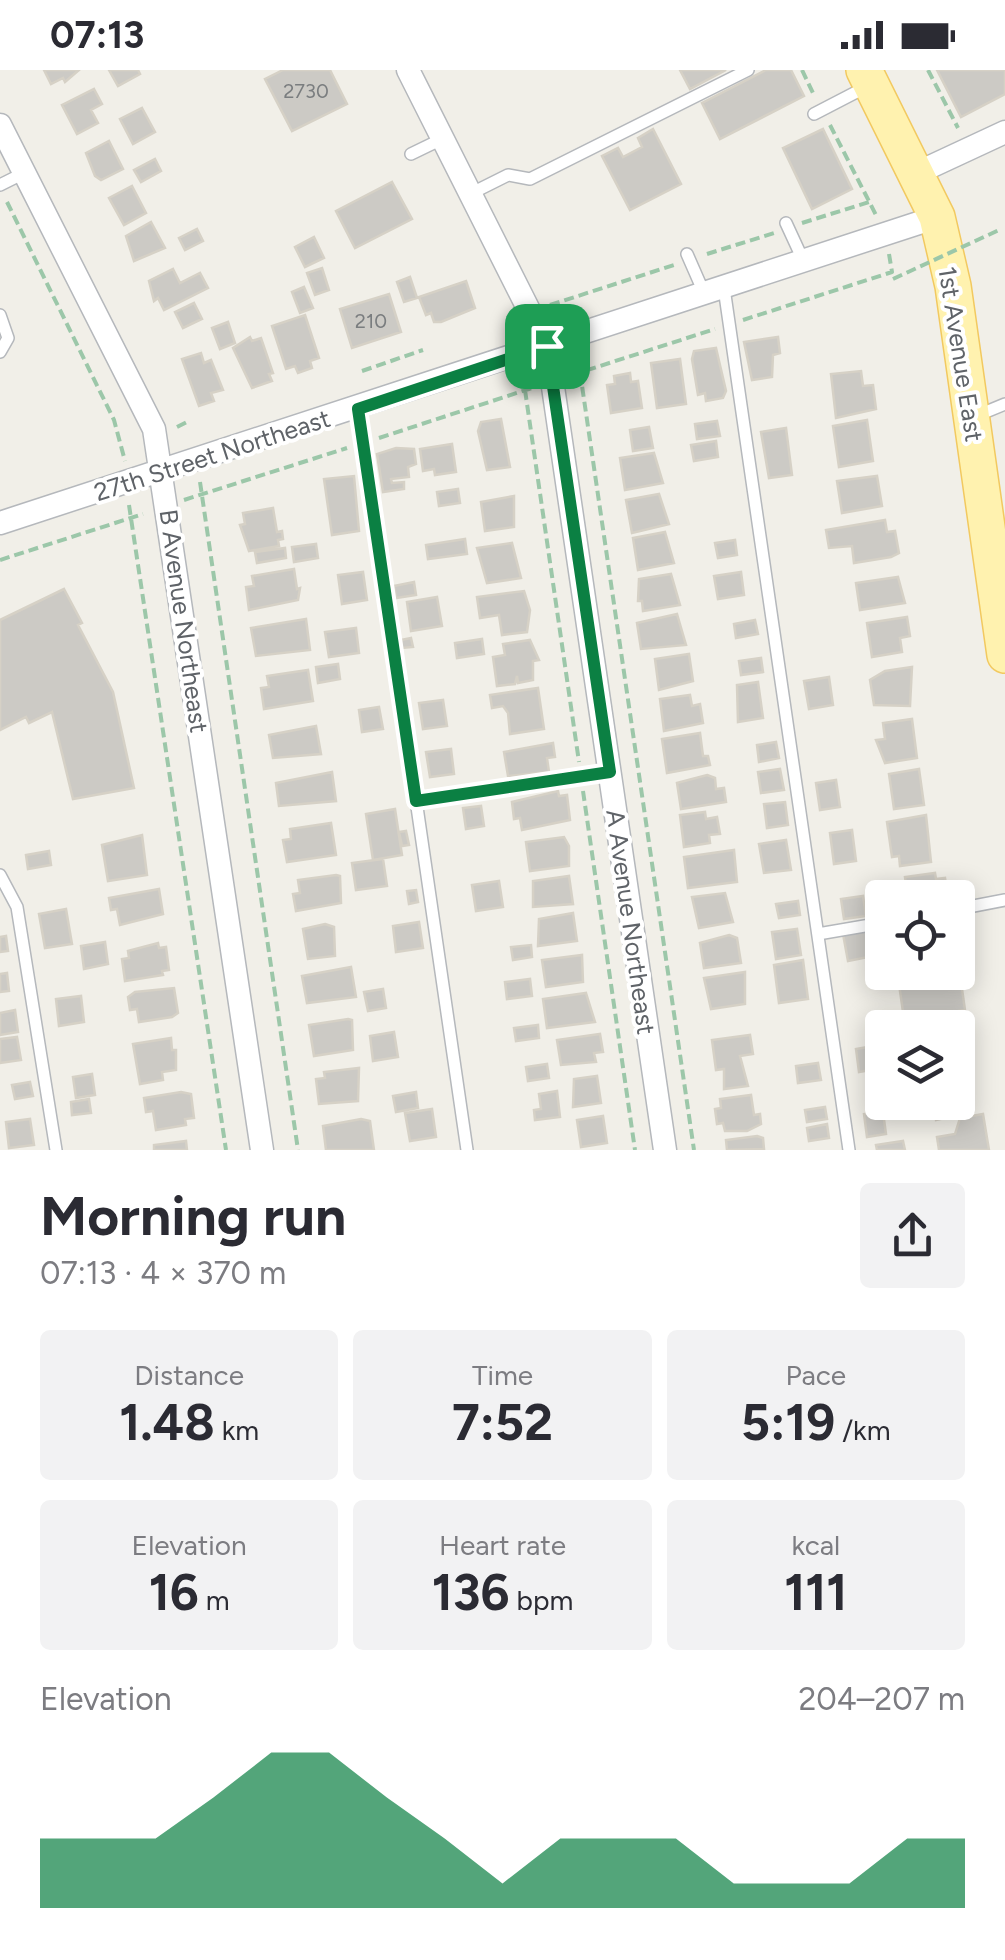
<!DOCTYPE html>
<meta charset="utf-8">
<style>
:root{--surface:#fff;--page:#f2f2f3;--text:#2b2b33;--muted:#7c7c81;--accent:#0b8043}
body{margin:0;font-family:Figtree,sans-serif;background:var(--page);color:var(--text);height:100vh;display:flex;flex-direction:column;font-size:38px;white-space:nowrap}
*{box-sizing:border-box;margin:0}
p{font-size:32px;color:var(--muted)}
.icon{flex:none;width:55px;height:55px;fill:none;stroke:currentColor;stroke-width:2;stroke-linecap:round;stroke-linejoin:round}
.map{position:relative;height:1080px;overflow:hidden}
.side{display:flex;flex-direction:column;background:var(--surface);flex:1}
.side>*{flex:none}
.buttons{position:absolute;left:865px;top:810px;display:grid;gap:20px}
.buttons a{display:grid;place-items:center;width:110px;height:110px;border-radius:10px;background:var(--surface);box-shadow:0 5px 25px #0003;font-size:50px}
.pin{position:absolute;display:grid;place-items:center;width:85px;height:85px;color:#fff;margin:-42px;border-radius:20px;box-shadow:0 5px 15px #0006}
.round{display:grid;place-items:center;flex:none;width:105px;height:105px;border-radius:10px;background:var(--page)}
.overview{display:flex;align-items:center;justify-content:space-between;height:170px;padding:0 40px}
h1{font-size:55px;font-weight:700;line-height:75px}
.stats{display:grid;grid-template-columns:repeat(3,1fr);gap:15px;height:170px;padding:10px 40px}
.stats div{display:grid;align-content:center;border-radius:10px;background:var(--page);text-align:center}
.stats b{font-size:50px;font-weight:700}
.stats small{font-size:28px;font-weight:400}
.stats p{font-size:28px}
.chart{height:280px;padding:20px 40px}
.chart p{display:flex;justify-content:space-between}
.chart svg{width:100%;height:180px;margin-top:10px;fill:var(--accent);opacity:.7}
.status{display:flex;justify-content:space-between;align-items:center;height:70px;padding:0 50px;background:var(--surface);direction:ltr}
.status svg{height:28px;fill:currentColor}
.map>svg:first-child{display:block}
</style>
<div class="status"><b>07:13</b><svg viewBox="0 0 49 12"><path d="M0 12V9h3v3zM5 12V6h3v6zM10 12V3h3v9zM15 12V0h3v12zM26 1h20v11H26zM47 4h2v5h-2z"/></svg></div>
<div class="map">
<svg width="1005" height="1080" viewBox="0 0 1005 1080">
<rect width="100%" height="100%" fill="#f1efe8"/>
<path fill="#cccac5" stroke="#d6d1c6" stroke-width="2.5" d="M 44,0 L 79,0 L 65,12 L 63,8 L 51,14 Z
M 109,0 L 138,0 L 140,4 L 118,16 Z
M 283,0 L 330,0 L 347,34 L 292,61 L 265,9 Z
M 680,0 L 726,0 L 690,19 Z
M 766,0 L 791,0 L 804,26 L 720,69 L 702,33 Z
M 937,0 L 1005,0 L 1005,24 L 961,47 Z
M 94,19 L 102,34 L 91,40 L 98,53 L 77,64 L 62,35 Z
M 142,38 L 155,62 L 133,74 L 120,49 Z
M 653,59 L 681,114 L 630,140 L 602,86 L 618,78 L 623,87 L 642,77 L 638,68 Z
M 823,59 L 852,119 L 812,139 L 783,78 Z
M 109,71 L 123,99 L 101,110 L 95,106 L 86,83 Z
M 155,89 L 161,101 L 141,112 L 134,100 Z
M 392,112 L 412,149 L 355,178 L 336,141 Z
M 132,116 L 146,143 L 124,155 L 109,128 Z
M 151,152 L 165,178 L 134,191 L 126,166 Z
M 197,159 L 203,171 L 185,180 L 179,168 Z
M 314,167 L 324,188 L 305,197 L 295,177 Z
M 322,198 L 329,220 L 315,225 L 307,203 Z
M 173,199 L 180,213 L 200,203 L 208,218 L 164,240 L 158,228 L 154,231 L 149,211 Z
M 410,207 L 417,228 L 404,232 L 397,212 Z
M 466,211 L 475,238 L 441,252 L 434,252 L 431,243 L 426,245 L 419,227 Z
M 304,217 L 313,238 L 300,243 L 292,222 Z
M 389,224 L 401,262 L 352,278 L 340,239 Z
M 194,233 L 202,249 L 183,258 L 175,242 Z
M 305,245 L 319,288 L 310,291 L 312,298 L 298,303 L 295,296 L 286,299 L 272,256 Z
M 228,252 L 235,273 L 220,279 L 212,258 Z
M 250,267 L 252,271 L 261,268 L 273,303 L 269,304 L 272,311 L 252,318 L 233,278 Z
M 778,267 L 780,283 L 773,285 L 772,307 L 752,310 L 744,272 Z
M 716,278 L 726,321 L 723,328 L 706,331 L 705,323 L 698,325 L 692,289 L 694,281 Z
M 201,283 L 204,293 L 211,290 L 223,320 L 211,323 L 214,331 L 199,336 L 182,289 Z
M 680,289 L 686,334 L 657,338 L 651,293 Z
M 861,301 L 863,316 L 873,315 L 876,339 L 836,348 L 831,304 Z
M 630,303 L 631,312 L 638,311 L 642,338 L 611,343 L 607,315 L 615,314 L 614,306 Z
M 501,349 L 510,397 L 487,400 L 478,361 L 481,352 Z
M 867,350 L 873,391 L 839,397 L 833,356 Z
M 717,351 L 720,366 L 697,369 L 695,354 Z
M 649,357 L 653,378 L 633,381 L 630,360 Z
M 786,358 L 792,405 L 769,408 L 761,362 Z
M 716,371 L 718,387 L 694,391 L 691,375 Z
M 452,374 L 456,402 L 435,405 L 434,399 L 423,401 L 420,379 Z
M 396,378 L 414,379 L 416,394 L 408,397 L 409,407 L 391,409 L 392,413 L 404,412 L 404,419 L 383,422 L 377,384 Z
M 654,383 L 663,413 L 625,420 L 620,388 Z
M 354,406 L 359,461 L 332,465 L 324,409 Z
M 877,406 L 882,436 L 842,443 L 837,411 Z
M 458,419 L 460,433 L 439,436 L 437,422 Z
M 659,424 L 669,454 L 632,463 L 626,430 Z
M 514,426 L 514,457 L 485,461 L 481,432 Z
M 273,438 L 277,462 L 282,461 L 283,469 L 278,470 L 279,476 L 249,481 L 240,455 L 245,454 L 243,443 Z
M 885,450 L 887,462 L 895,461 L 899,483 L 891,487 L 854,493 L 852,476 L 829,478 L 826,460 Z
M 665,462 L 674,493 L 638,500 L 633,468 Z
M 465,469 L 467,484 L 428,489 L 426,475 Z
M 735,470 L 737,485 L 718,488 L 715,473 Z
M 512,473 L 521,508 L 487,513 L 477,478 Z
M 316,474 L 318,488 L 294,492 L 292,477 Z
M 285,478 L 286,488 L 257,493 L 255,482 Z
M 294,499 L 297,519 L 300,518 L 298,530 L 249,540 L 246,517 L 254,516 L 252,506 Z
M 363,502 L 367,530 L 342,534 L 338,505 Z
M 741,502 L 744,525 L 718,529 L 714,506 Z
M 671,504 L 680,535 L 643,541 L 642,531 L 638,531 L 639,509 Z
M 898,507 L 905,533 L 860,540 L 856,513 Z
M 414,512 L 416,525 L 396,528 L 394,516 Z
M 64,519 L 82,553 L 78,555 L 113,622 L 134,718 L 73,729 L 52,642 L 29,653 L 26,647 L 0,660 L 0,550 Z
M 524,521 L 530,540 L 527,562 L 502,565 L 499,545 L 480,548 L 477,527 Z
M 437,527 L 442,556 L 411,561 L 407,532 Z
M 677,544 L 686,575 L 641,579 L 637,553 Z
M 907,547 L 910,566 L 900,568 L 902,582 L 872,587 L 867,553 Z
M 306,549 L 310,580 L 256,586 L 251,558 Z
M 755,550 L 758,564 L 736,568 L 734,554 Z
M 356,558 L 359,583 L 329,587 L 325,562 Z
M 411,568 L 413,577 L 402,578 L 401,570 Z
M 482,569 L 484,584 L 457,588 L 455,573 Z
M 530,570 L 539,590 L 533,591 L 533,610 L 518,613 L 517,606 L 515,614 L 497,616 L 493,587 L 505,585 L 503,574 Z
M 689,584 L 693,611 L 659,620 L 655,589 Z
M 761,588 L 763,602 L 741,605 L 739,591 Z
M 338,594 L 340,609 L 318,613 L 316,597 Z
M 912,597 L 910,636 L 874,635 L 870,610 L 885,601 Z
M 308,600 L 313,631 L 264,639 L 261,618 L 269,617 L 267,606 Z
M 829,607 L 833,635 L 809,639 L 804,611 Z
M 758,612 L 763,648 L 738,652 L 737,615 Z
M 538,618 L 544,659 L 510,664 L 508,643 L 503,636 L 492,638 L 490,625 Z
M 690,625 L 692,636 L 700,634 L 703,653 L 664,661 L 660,629 Z
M 443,630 L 447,656 L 423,659 L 419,633 Z
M 379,637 L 383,659 L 362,662 L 359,640 Z
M 912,649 L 917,688 L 885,693 L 876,670 L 885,669 L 883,653 Z
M 316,656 L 321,684 L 273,688 L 269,665 Z
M 700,663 L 703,686 L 708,686 L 710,695 L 667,703 L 662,669 Z
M 776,672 L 779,688 L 759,692 L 757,675 Z
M 553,673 L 555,687 L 547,688 L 549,702 L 508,706 L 504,682 Z
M 451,679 L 454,704 L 430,707 L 426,682 Z
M 780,699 L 784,720 L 761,723 L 758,702 Z
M 919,699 L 924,735 L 894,739 L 889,704 Z
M 332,702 L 336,731 L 279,736 L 276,713 Z
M 707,705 L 715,708 L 716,719 L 724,718 L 726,732 L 681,739 L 677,713 Z
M 836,710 L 840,737 L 820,740 L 816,713 Z
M 558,721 L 559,726 L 567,725 L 570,750 L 522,760 L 520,748 L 514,749 L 512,732 Z
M 785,732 L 788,755 L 767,758 L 764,734 Z
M 481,736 L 484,756 L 466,759 L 463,738 Z
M 395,739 L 402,785 L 373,790 L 366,744 Z
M 705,742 L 706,749 L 717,747 L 720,764 L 709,765 L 710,773 L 684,777 L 680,745 Z
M 926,745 L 931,792 L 900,796 L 899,786 L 892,787 L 887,752 Z
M 331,753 L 336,785 L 287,792 L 283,770 L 291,769 L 290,759 Z
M 852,760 L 856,791 L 834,794 L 830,763 Z
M 406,761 L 409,775 L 402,776 L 399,762 Z
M 142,765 L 147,805 L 108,811 L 102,775 Z
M 564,767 L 569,776 L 569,796 L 530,801 L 526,772 Z
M 786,770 L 791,800 L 764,803 L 759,774 Z
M 734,780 L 737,812 L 688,818 L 684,787 Z
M 49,781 L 51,795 L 28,799 L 26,785 Z
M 383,789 L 387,816 L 356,820 L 352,793 Z
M 935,803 L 936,809 L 945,808 L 948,828 L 908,828 L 905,807 Z
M 336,805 L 340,806 L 341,833 L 296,841 L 293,824 L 300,823 L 298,810 Z
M 569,806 L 573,834 L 533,837 L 533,811 Z
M 499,811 L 503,837 L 476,841 L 472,815 Z
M 159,819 L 163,844 L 120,855 L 117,839 L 111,840 L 109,828 Z
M 416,820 L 418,832 L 409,834 L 407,821 Z
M 725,823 L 733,852 L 699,858 L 692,827 Z
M 863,826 L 866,846 L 844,849 L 841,829 Z
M 798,831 L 800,845 L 779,848 L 776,834 Z
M 66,839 L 72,874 L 45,878 L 39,844 Z
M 573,843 L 577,871 L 538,876 L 539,849 Z
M 419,852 L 423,878 L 396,882 L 393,856 Z
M 325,854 L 334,857 L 335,886 L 308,889 L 303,859 Z
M 797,859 L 801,885 L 776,889 L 772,862 Z
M 869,860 L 873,886 L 848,891 L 843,864 Z
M 729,865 L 737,868 L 741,893 L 704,898 L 700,873 Z
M 6,866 L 8,881 L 0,882 L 0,867 Z
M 105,872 L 108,894 L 84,899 L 81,876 Z
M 158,873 L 159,878 L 166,877 L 169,900 L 162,901 L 163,905 L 125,911 L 122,889 L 129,888 L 128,881 Z
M 531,875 L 532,887 L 513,890 L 511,877 Z
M 582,885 L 583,912 L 546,917 L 542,890 Z
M 803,890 L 808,929 L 779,933 L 774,895 Z
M 351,897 L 356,927 L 307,933 L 302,906 Z
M 745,902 L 745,934 L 711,939 L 704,908 Z
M 7,903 L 9,921 L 0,922 L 0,904 Z
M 960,905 L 965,940 L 904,949 L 899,914 Z
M 530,909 L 532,926 L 507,929 L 505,912 Z
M 174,918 L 178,943 L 172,947 L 139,952 L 137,939 L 130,940 L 128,927 L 135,922 Z
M 383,919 L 386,938 L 368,941 L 364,922 Z
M 586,923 L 595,952 L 547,958 L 543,929 Z
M 81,926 L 84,952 L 59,956 L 56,929 Z
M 15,940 L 18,962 L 0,965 L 0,943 Z
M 348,949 L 352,950 L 353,980 L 314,986 L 309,955 Z
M 967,954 L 973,991 L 958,993 L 958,958 L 945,958 Z
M 538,955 L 539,968 L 516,971 L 514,958 Z
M 394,962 L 398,987 L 373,991 L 370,966 Z
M 600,964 L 603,982 L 594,983 L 596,992 L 561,995 L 557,970 Z
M 750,965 L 753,984 L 740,986 L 748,1016 L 724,1019 L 724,999 L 716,1000 L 712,970 Z
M 17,967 L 21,990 L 0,993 L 0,969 Z
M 171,968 L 172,980 L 176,980 L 176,1000 L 162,1002 L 163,1010 L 140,1014 L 133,974 Z
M 879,975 L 882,998 L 859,1002 L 856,979 Z
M 818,993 L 821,1010 L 798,1013 L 796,996 Z
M 547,994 L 549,1008 L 528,1011 L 526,997 Z
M 359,998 L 358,1031 L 319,1034 L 316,1009 L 325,1008 L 324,1002 Z
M 92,1004 L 95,1025 L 76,1028 L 73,1007 Z
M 597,1006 L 601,1033 L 573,1037 L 574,1009 Z
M 967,1008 L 973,1042 L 936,1050 L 934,1037 L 916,1036 L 915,1032 L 958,1032 L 958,1010 Z
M 30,1012 L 33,1026 L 15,1029 L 12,1015 Z
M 557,1021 L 560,1047 L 535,1050 L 534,1040 L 541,1039 L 539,1024 Z
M 181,1022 L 191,1024 L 194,1048 L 185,1049 L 186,1055 L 156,1060 L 153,1041 L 146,1042 L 144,1028 Z
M 416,1022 L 418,1038 L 396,1042 L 393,1026 Z
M 751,1025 L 754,1045 L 760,1044 L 761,1054 L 747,1061 L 725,1061 L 723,1053 L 717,1054 L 715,1039 L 721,1038 L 720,1029 Z
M 89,1029 L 91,1043 L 72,1045 L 71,1032 Z
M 825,1037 L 827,1049 L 807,1052 L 805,1040 Z
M 432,1039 L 436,1067 L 410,1071 L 405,1043 Z
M 883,1042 L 886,1064 L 867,1067 L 864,1044 Z
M 983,1044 L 989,1080 L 939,1080 L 937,1067 L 955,1064 L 960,1048 Z
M 603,1046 L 607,1073 L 581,1077 L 577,1050 Z
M 30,1049 L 34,1075 L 9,1078 L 6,1052 Z
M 361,1049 L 370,1051 L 374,1080 L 326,1080 L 323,1056 Z
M 827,1054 L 829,1068 L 809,1071 L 807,1058 Z
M 757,1066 L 763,1068 L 764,1079 L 727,1080 L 726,1070 Z
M 186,1071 L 187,1080 L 154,1080 L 154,1075 Z
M 903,1071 L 905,1080 L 877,1080 L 876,1075 Z"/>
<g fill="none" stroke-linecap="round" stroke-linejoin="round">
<defs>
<path id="lane" d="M 814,44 L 868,16
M 411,84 L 444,68
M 0,115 L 24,103
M 472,123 L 508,105 L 530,109 L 748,0
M 786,153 L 804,192
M 687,184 L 705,225
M 724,218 L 849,1080
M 0,245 L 8,268 L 0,282
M 359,339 L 467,1080
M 976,346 L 1005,334
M 416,731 L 609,702
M 0,805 L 17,837 L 56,1080
M 958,839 L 1005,830
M 818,864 L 882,853"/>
<path id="street" d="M 408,0 L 547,276 L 665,1080
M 0,55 L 154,359 L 262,1080
M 917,103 L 1005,62
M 0,453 L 937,147"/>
<path id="primary" d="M 864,0 L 937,147 L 953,216 L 1005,585"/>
</defs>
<use href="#lane" stroke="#b5b8bc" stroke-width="14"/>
<use href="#street" stroke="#b5b8bc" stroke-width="25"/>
<use href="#primary" stroke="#f2c960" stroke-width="38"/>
<path stroke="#9cc7a9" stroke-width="4" stroke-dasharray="10 5" stroke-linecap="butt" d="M 802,0 L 814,25
M 928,0 L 958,58
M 830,55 L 876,145
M 7,132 L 114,350 L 125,391
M 802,153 L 869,132
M 707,184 L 774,163
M 550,235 L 674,195
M 743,250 L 892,202 L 889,184
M 362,301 L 423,280
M 580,302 L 694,1080
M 572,305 L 715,259
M 525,320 L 579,692
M 177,357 L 189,351
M 379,368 L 532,318
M 200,412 L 298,1080
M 184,430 L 347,378
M 129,435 L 226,1080
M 0,490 L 143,444
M 583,721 L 635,1080"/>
<use href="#lane" stroke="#fff" stroke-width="11"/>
<use href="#street" stroke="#fff" stroke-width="22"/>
<use href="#primary" stroke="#fff2af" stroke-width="35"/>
<path stroke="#9cc7a9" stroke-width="4" stroke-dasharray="10 5" stroke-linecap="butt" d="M 893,209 L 999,160"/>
</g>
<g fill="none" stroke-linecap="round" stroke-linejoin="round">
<defs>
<path id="route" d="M 547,276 L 610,702 L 416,731 L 358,339 Z"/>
</defs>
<use href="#route" stroke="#fff" stroke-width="20"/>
<use href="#route" stroke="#0b8043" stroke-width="12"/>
</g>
<g text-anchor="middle" stroke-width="8" stroke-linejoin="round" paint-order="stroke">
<g font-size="20" fill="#7a7d7f">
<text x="306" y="28">2730</text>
<text x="371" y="258">210</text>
</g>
<g font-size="25" fill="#5f6368" stroke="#fff">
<text transform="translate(961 284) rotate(81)" y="9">1st Avenue East</text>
<text transform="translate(212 385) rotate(-18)" y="9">27th Street Northeast</text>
<text transform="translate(184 551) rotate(82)" y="9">B Avenue Northeast</text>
<text transform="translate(631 852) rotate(82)" y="9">A Avenue Northeast</text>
</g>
</g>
</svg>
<div class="buttons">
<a><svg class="icon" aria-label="locate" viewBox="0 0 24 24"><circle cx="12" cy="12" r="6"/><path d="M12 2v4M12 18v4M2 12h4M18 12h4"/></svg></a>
<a><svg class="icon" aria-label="layers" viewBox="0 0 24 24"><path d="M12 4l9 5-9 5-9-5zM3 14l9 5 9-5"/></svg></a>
</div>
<div class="pin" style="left:547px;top:276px;background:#1e9e55"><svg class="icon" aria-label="arrive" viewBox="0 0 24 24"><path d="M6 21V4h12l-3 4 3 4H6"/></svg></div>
</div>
<section class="side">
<div class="overview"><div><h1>Morning run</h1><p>07:13 · 4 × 370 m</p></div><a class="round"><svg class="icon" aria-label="share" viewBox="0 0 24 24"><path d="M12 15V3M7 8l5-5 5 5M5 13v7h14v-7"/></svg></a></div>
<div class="stats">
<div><p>Distance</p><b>1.48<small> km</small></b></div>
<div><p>Time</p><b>7:52</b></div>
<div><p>Pace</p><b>5:19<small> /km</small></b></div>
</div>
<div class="stats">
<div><p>Elevation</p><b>16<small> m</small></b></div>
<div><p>Heart rate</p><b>136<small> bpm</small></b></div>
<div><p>kcal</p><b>111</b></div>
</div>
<div class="chart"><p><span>Elevation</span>204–207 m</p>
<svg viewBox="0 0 160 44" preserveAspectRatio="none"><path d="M0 44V27L10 27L20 27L30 17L40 6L50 6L60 17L70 27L80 38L90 27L100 27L110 27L120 38L130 38L140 38L150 27L160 27V44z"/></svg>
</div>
</section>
